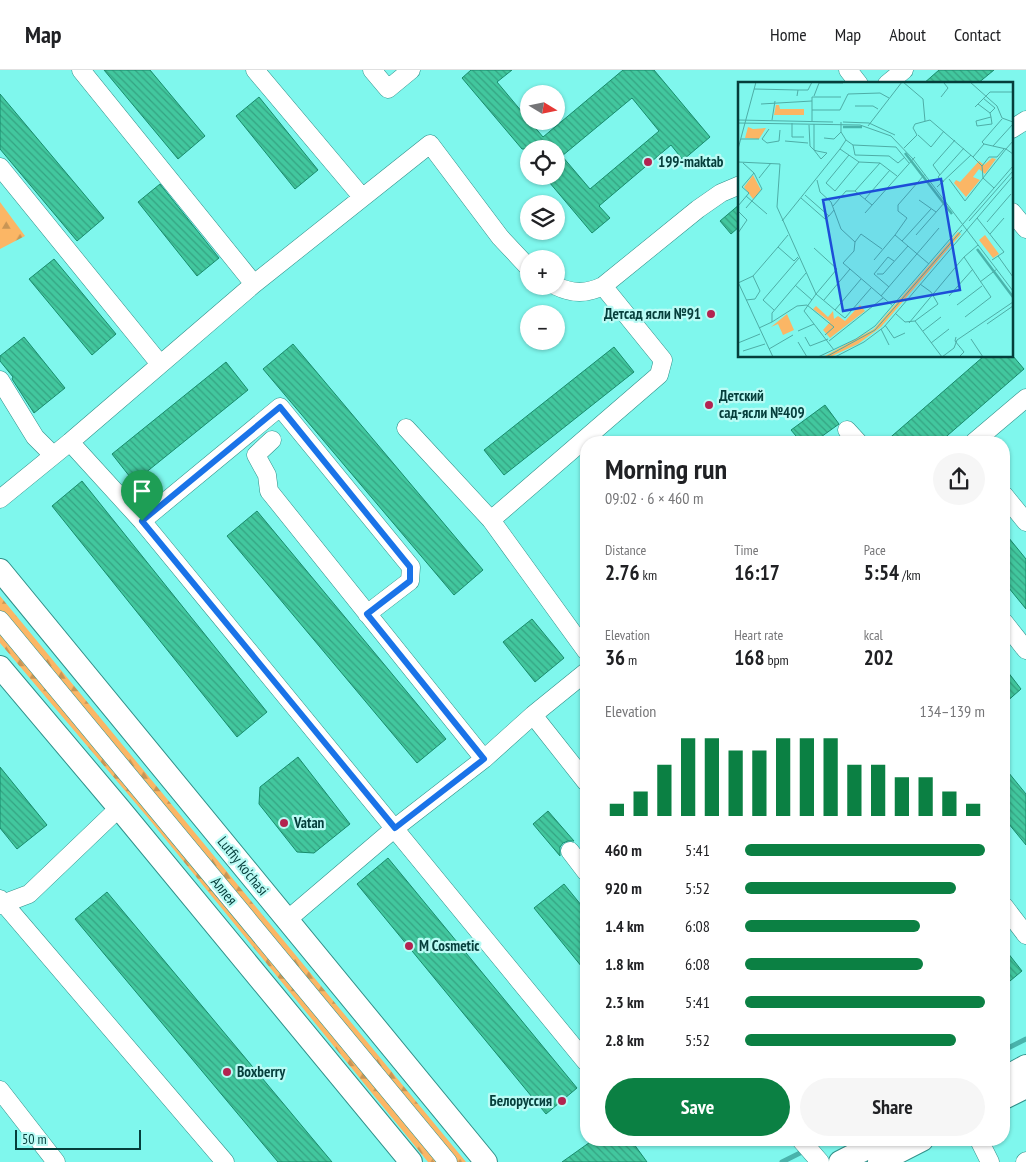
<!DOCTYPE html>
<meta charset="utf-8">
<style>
:root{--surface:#fff;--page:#f6f6f6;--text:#202124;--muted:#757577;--line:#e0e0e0;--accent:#0b8043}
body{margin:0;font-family:"PT Sans Narrow",sans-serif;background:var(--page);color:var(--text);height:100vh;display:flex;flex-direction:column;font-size:19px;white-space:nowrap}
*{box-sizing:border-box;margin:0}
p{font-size:16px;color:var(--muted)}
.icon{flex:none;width:28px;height:28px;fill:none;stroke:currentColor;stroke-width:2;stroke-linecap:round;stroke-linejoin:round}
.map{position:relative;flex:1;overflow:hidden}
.sheet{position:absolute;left:580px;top:366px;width:430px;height:710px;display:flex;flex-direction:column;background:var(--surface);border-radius:20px;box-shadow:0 1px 4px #0004}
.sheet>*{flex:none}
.needle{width:32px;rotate:100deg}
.tools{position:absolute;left:520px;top:15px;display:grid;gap:10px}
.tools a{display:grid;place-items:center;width:45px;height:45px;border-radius:50%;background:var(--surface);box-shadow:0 1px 4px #0004;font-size:25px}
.scale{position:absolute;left:15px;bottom:12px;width:126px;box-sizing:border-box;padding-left:5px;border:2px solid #053e3b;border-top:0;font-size:14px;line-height:18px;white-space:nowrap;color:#053e3b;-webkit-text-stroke:4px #bafbf5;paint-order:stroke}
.pin{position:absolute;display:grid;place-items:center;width:42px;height:42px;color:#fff;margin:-51px -21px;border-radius:50% 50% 50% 0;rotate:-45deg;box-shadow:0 0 5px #0007}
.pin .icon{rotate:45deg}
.round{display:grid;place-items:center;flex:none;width:52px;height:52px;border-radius:26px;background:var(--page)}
.headline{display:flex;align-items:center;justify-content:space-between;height:85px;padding:0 25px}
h1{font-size:28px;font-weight:800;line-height:38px}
.figures{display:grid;grid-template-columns:repeat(3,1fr);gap:8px;height:85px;padding:5px 25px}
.figures div{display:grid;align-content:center}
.figures b{font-size:21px;font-weight:800}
.figures small{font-size:14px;font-weight:400}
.figures p{font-size:14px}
.chart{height:140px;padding:10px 25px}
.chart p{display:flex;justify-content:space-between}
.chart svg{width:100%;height:90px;margin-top:5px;stroke:var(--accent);stroke-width:6}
.primary-button{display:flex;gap:10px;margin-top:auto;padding:10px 25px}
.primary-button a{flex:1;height:58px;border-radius:30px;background:var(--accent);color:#fff;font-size:20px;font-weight:800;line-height:58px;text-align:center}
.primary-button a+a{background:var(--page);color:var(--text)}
ul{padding:0 25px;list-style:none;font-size:16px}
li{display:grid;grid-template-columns:80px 60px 1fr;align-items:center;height:38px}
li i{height:12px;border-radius:6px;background:var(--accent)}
header{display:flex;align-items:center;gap:30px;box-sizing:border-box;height:70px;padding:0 25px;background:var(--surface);border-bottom:1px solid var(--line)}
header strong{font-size:24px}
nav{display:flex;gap:28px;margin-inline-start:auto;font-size:18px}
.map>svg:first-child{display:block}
</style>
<header>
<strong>Map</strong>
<nav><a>Home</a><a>Map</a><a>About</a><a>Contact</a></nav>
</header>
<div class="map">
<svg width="1026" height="1092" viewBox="0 0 1026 1092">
<defs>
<pattern id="forest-firs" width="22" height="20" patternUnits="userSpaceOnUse" patternTransform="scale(1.25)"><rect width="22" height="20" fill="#fbb665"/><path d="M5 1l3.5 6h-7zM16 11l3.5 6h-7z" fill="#c99554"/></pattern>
<pattern id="building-back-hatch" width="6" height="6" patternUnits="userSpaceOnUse" patternTransform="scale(1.25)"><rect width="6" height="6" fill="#42c79e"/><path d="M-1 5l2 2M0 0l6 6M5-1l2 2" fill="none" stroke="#35a382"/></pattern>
</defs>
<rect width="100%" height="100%" fill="#7ff7ed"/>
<path fill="url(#forest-firs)" d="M 0,132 L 25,166 L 0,179 Z
M 0,526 L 466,1092 L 428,1092 L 149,749 L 0,573 Z"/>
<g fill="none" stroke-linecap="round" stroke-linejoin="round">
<path stroke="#49b3ab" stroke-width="5" d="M 1004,980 L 1026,969
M 782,1092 L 826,1070"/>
</g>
<path fill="url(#building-back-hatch)" stroke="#188c6c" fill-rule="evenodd" d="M 104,0 L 150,0 L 205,66 L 178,89 Z
M 471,0 L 512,0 L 497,12 L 543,67 L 623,0 L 654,0 L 710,67 L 683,90 L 671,75 L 599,136 L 610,148 L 592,163 L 544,106 L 556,106 L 556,79 L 522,79 L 462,8 ZM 632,28 L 659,61 L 590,119 L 562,86 Z
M 939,0 L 994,0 L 977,14 L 923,14 Z
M 0,24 L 104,148 L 77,171 L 0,79 Z
M 259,27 L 318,100 L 295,119 L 236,46 Z
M 160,114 L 219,188 L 197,206 L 138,132 Z
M 740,134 L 740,156 L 731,164 L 720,151 Z
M 54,189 L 116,264 L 92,285 L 29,209 Z
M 24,267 L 65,318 L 34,343 L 12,309 L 13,307 L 0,291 L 0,286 Z
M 293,274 L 483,500 L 454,525 L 263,299 Z
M 614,277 L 634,302 L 504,405 L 484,380 Z
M 984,286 L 1013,286 L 1024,299 L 940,372 L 885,372 Z
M 226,292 L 248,320 L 134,412 L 112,384 Z
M 825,335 L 839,354 L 814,372 L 801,372 L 791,360 Z
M 82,411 L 267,642 L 237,667 L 52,436 Z
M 257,441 L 446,669 L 417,693 L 227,466 Z
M 1004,462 L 1026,489 L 1026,539 L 1004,512 Z
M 532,549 L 564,588 L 535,612 L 503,572 Z
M 1004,597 L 1021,619 L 1004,634 Z
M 298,687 L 350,754 L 314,783 L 297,782 L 259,734 L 260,717 Z
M 0,697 L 47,755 L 17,779 L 0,758 Z
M 1004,697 L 1026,724 L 1026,775 L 1004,748 Z
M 548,741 L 574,771 L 568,771 L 563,773 L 560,777 L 560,786 L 533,754 Z
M 388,788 L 577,1018 L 546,1044 L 357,814 Z
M 564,814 L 586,841 L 586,902 L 534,838 Z
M 107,822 L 332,1092 L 278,1092 L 75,849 Z
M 1004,878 L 1022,901 L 1004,916 Z
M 593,1070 L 631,1070 L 647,1092 L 562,1092 Z"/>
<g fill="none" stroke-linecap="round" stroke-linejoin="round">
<defs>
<path id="minor" d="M 81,0 L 254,214
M 255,0 L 362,127
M 372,0 L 388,19 L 411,0
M 848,0 L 859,14
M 887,14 L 904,0
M 1012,59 L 1026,50
M 0,97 L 160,294
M 1012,142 L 1026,159
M 556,216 C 573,224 586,224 603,216 L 698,139 L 721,123 L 740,115
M 0,310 L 35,367 L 53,385
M 406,358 L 491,450 L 586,581
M 847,360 L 858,372
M 272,370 L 256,385 L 267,405 L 269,421 L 484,689
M 70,372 L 142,451 L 586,992
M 974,372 L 1026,328
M 1004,425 L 1026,452
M 0,429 L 70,372 L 254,214 L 430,74 L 500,167 L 529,198
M 491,450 L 659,305 L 663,290 L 603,216
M 142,451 L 280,337 L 411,497 L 410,511 L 367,544
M 0,550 L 448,1092
M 1004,552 L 1026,580
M 533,645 L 586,712
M 570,781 L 586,802
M 0,829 L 225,1092
M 0,835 L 29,824 L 119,738
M 1004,836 L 1026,865
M 287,850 L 395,758 L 484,689 L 533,645 L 586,602
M 0,1020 L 56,1092
M 801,1070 L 820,1092
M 979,1070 L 990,1092
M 1025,1092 L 1026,1091"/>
<path id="major" d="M 0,500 L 486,1092
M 0,597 L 119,738 L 411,1092
M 1004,1008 L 1026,996
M 1004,1028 L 1026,1017
M 840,1092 L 883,1070
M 879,1092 L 922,1070"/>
</defs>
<use href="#minor" stroke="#319089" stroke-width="19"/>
<use href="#major" stroke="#319089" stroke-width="24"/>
<use href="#minor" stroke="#fff" stroke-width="18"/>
<use href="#major" stroke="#fff" stroke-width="22"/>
</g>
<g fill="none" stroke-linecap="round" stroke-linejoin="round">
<defs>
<path id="route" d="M 280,337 L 410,497 L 410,511 L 367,544 L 484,689 L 395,758 L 142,451 Z"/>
</defs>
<use href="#route" stroke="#fff" stroke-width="10"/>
<use href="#route" stroke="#1a73e8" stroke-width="6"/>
</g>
<g fill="#b32350" stroke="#bafbf5" stroke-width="2">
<circle cx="648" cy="92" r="5"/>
<circle cx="711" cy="244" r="5"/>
<circle cx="709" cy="335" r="5"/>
<circle cx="284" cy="753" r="5"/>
<circle cx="409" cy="876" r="5"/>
<circle cx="227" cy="1002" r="5"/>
<circle cx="562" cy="1031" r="5"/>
</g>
<g text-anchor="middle" stroke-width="4.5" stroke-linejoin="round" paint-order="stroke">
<g font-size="15" font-weight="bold" fill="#053e3b" stroke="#bafbf5" text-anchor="start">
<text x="658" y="97">199-maktab</text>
<text x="701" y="249" text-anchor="end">Детсад ясли №91</text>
<text x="719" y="331">Детский<tspan x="719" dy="17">сад-ясли №409</tspan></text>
<text x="294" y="758">Vatan</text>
<text x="419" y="881">M Cosmetic</text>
<text x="237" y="1007">Boxberry</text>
<text x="552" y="1036" text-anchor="end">Белоруссия</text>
</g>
<g font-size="15" fill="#053e3b" stroke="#bafbf5">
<text transform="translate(243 796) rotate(51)" y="5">Lutfiy ko'chasi</text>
<text transform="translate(224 821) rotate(50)" y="5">Аллея</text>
</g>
</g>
<g transform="translate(738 12)">
<rect width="275" height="275" fill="#7ff7ed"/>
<path d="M 10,45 L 15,47 L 28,46 L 21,57 L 7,56 ZM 49,232 L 56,248 L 45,253 L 40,242 L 33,245 Z" fill="#fbb665"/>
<path d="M 38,23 L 41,23 L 42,27 L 66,27 L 66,33 L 36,33 ZM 254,76 L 258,77 L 247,92 L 241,87 L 235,95 L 242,98 L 228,115 L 216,101 L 218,98 L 222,100 L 241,79 L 246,83 ZM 15,93 L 23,108 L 15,117 L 6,105 ZM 220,150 L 223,152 L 143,245 L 120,262 L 92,275 L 85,275 L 136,247 ZM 247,153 L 261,172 L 255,176 L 241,158 ZM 122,223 L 127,229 L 92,256 L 85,248 L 92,240 L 75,227 L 78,224 L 90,235 L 95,229 L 96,237 L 100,234 L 107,239 Z" fill="#fbb665"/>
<path fill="none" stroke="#49b3ab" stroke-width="2.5" d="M 105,45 L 124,45M 167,71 L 214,132M 239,167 L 275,215"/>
<path fill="none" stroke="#4eada6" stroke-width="1" d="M 165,0 L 185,17 L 187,39M 232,0 L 259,24 L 264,36 L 275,40M 16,7 L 60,8 L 59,14M 60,8 L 70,8 L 74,0M 76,14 L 81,1 L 105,1M 203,15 L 210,6 L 206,1M 23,22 L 74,19M 240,22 L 252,31 L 257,26 L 245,16M 117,24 L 135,24 L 140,27M 237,25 L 252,10 L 275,10M 74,28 L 74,15 L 103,15M 252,31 L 253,35 L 254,42 L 239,44 L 238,39 L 253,35M 0,38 L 95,40M 34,38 L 37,19M 74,40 L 74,28 L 102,28 L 110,12 L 142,11 L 151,16M 105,40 L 131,41 L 157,53M 0,41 L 122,43 L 153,54 L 175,77 L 275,209M 54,41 L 54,55 L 66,55M 71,43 L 72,64 L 76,68 L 79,69 L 89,71 L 83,77 L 76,68 L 76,42M 130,44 L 164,0M 31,47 L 24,57 L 29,61 L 41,59 L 42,48M 180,53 L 193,65 L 206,49M 86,56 L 96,57 L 103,50M 3,57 L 21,57M 108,58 L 115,63 L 158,65 L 171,81M 47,59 L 70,61M 246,62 L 244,60 L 264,37M 115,63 L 117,73 L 151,74 L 160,81 L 167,75M 255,64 L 275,42M 166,66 L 179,53 L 175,46 L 177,42 L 192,38 L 235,75 L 246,62 L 268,67 L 275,59M 0,67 L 18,0M 102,67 L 121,80 L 142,81 L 159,94M 111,73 L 88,101 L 97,109 L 121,80M 0,80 L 42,82 L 39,125 L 78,212 L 99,187 L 76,166M 244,84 L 251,75 L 259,75 L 266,67M 202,93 L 195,83 L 217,58M 21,96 L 33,81M 211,97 L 227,119 L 245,96 L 244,84 L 235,75M 79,98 L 82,110 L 93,120 L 103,147 L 117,160M 206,100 L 200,95 L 226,66M 199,105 L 233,73M 256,106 L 245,96 L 268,67 L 275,72M 117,109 L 142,81M 67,113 L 91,134 L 96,128M 8,114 L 29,132M 63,116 L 87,137 L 91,134M 127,117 L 152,88M 181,118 L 198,130M 0,124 L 11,111 L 4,105 L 16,91 L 5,81M 95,124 L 108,109 L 117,109 L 134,123M 8,126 L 24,107 L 16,91M 0,129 L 9,138 L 0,151M 127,131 L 177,75M 239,136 L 266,170 L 254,178M 44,139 L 102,67 L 108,58 L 103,50 L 103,40M 231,139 L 275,89M 249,140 L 273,112M 252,152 L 266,136M 157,153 L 169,136 L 160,129 L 160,123 L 187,92M 178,153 L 207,120M 164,159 L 193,127M 40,165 L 50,153M 144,167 L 123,152 L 117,160 L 116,169 L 105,181 L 155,224M 260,174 L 275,195M 226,175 L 240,163M 136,178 L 157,153 L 191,182M 139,192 L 145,192 L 170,164M 0,200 L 35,275M 242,200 L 259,187M 0,201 L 15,194 L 40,165 L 56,179 L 60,175M 57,203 L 74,218M 151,205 L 136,192 L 150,175 L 156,179M 143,214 L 201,146M 211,214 L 235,187M 8,218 L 17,217 L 22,209 L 15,194M 86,218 L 112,187M 219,223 L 244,204M 36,228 L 25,218 L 61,176M 97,228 L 107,236 L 133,206M 157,231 L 167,240 L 177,239 L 204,275 L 216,266 L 219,258 L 275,220M 177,239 L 200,222 L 193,210 L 182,202M 34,240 L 59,224 L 69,223 L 96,245 L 87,253M 171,241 L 226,175 L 253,215 L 227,235M 249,242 L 275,224M 147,243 L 156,256 L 167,251M 21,246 L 34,240 L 34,231 L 68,191M 143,247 L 151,263M 60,249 L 76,242M 185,249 L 203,235M 67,255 L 72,264 L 90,257M 218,255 L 217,259 L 226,270 L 221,275M 233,257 L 245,275M 91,259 L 145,216M 60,260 L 69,275M 0,261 L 22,252M 193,261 L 211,247M 31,267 L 55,253M 96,268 L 66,229 L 78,212 L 97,228 L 123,197M 5,269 L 27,262M 80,275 L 118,257 L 137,244 L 275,84M 88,275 L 137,248 L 224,148M 97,275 L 126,260 L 146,245 L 275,94"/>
<path fill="#1d4ed8" fill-opacity="0.15" stroke="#1d4ed8" stroke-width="2.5" d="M 203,97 L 222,208 L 105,229 L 85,118 Z"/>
<rect width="275" height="275" fill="none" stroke="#053e3b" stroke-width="2.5"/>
</g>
</svg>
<div class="tools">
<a><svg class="needle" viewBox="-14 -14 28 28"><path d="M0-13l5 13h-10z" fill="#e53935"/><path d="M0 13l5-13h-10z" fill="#757577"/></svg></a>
<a><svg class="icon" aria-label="locate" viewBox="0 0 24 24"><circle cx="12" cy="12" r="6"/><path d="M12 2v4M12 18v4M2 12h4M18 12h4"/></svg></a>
<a><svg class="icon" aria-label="layers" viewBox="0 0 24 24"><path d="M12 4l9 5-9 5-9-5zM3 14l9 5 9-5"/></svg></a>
<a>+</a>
<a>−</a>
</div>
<div class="scale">50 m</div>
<div class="pin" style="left:142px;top:451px;background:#1e9e55"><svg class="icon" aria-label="arrive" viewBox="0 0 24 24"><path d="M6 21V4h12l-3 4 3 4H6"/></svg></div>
<section class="sheet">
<div class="headline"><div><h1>Morning run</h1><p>09:02 · 6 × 460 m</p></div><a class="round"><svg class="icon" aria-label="share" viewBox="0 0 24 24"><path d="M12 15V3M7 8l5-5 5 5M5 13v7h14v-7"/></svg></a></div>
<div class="figures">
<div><p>Distance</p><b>2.76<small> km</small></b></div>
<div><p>Time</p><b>16:17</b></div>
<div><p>Pace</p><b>5:54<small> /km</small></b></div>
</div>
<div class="figures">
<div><p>Elevation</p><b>36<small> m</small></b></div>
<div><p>Heart rate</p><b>168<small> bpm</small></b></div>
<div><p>kcal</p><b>202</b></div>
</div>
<div class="chart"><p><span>Elevation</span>134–139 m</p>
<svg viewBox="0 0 160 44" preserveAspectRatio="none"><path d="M5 44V38M15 44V32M25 44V19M35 44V6M45 44V6M55 44V12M65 44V12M75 44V6M85 44V6M95 44V6M105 44V19M115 44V19M125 44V25M135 44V25M145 44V32M155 44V38"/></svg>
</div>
<ul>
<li><b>460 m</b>5:41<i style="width:100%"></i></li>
<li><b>920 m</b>5:52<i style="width:88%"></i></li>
<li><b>1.4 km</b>6:08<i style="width:73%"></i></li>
<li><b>1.8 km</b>6:08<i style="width:74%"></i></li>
<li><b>2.3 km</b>5:41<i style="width:100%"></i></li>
<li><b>2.8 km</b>5:52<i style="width:88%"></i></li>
</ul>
<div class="primary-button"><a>Save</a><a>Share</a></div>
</section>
</div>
